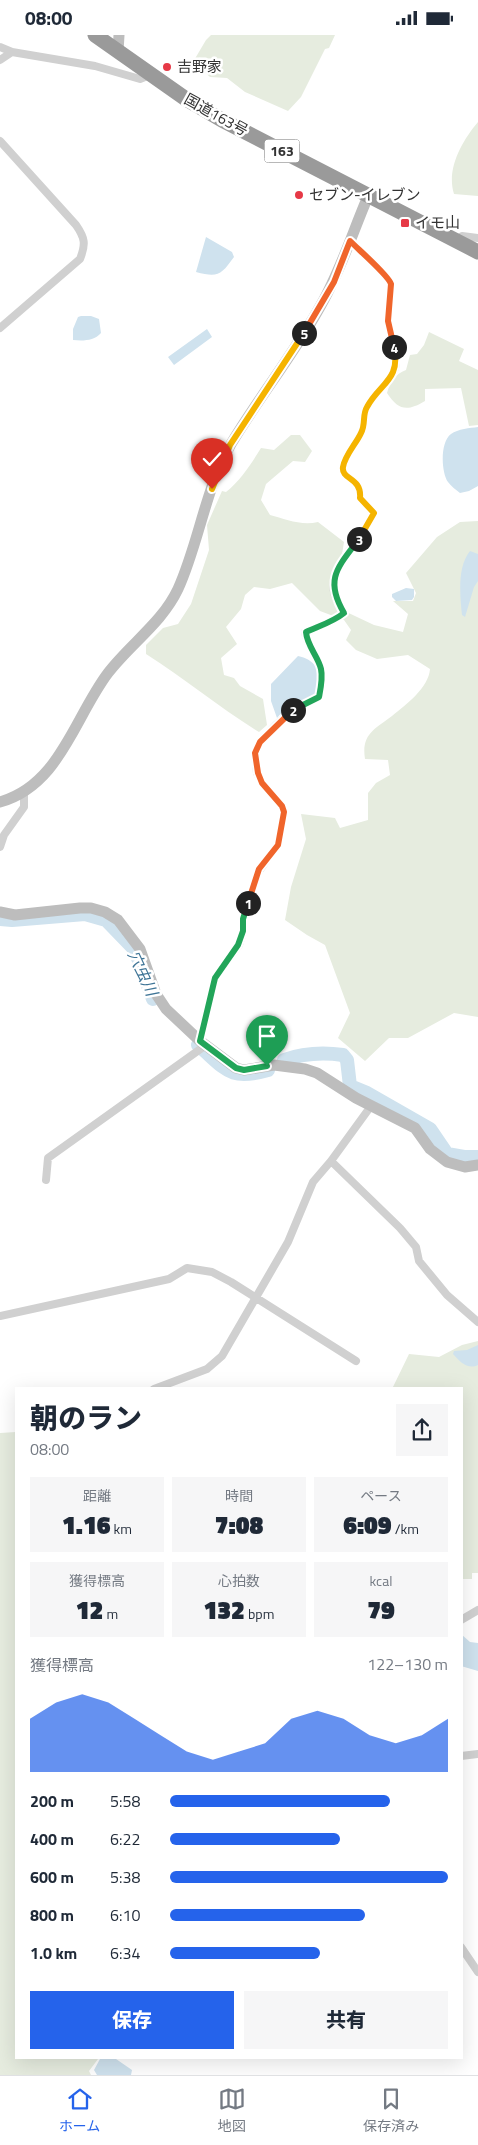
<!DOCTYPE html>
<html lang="ja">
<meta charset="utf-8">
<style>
:root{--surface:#fff;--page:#f6f6f7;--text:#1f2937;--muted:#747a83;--line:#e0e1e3;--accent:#2563eb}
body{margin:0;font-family:"Titillium Web","Noto Sans JP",sans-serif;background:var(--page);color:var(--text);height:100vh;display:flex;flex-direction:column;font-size:19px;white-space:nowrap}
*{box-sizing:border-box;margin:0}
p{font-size:16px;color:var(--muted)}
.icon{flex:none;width:28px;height:28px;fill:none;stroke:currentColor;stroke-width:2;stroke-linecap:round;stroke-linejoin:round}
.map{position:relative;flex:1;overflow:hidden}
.side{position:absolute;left:15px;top:1352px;width:448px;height:672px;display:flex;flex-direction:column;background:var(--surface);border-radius:0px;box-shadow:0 5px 20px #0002}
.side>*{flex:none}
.pin{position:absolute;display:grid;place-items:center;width:42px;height:42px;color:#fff;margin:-51px -21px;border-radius:50% 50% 50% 0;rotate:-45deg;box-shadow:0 0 5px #0007}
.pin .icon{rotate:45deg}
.km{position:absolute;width:25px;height:25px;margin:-12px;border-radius:50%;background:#222;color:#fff;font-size:14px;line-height:25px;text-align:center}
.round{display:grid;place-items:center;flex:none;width:52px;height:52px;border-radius:0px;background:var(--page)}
.overview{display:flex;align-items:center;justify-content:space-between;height:85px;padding:0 15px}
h1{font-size:28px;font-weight:800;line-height:38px}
.figures{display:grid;grid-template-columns:repeat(3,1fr);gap:8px;height:85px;padding:5px 15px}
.figures div{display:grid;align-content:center;border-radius:0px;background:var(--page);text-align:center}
.figures b{font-size:25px;font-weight:800}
.figures small{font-size:14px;font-weight:400}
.figures p{font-size:14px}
.chart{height:140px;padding:10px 15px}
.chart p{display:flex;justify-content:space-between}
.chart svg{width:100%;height:90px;margin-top:5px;fill:var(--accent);opacity:.7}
.button{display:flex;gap:10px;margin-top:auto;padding:10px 15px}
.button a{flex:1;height:58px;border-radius:0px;background:var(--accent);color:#fff;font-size:20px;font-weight:800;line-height:58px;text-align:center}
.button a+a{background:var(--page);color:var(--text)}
ul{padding:0 15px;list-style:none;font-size:16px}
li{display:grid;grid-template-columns:80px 60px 1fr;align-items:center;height:38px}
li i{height:12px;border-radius:6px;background:var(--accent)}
.status{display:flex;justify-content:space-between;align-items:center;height:35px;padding:0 25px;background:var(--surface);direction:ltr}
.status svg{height:14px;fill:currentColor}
.dock{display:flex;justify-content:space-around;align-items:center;height:70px;border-top:1px solid var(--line);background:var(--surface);font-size:14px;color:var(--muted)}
.dock a{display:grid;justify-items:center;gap:2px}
.dock .current{color:var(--accent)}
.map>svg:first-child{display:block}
</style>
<div class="status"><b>08:00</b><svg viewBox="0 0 49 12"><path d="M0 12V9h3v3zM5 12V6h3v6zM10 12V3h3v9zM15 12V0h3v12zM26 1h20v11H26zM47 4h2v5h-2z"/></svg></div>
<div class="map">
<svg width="478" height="2040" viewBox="0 0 478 2040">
<rect width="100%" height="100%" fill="#fff"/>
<path fill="#e6ecdf" d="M 211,0 L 335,0 L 329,13 L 325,14 L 301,62 L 288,76 L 245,57 L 227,43 L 210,42 L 193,27 L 206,5 Z
M 478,87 L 478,161 L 454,159 C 446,134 462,106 478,87 Z
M 429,297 L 464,314 L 459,326 L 478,335 L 478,390 L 469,391 L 461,353 L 425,354 L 425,366 C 407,377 398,375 387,358 C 390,347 395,339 406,335 L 410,320 L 417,319 L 424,310 Z
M 291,400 L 300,400 L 312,416 L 305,427 L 293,426 L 266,449 L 261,465 L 270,480 C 285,484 301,491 318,487 L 344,507 L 341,526 L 332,537 L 331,557 L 338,573 L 374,590 L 403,597 L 408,579 L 393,566 L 413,566 L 416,558 L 406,538 L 437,502 L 460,487 L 478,486 L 478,982 L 454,978 L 408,1003 L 389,1003 L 365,1026 L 338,1003 L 350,978 L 325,910 L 307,900 L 285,885 L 291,852 L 306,804 L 301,779 L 335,783 L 340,793 L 368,785 L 368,758 L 376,748 L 390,740 L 388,725 L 365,724 C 361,699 375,694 392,681 C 406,670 429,652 430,634 L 408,620 L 377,624 L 356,615 L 346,605 L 351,595 L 344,585 L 320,576 L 292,548 L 270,554 L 254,552 L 245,560 L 241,574 L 226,592 L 237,609 L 221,623 L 224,640 L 234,643 L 240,651 L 263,664 L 267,690 L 259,697 C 220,673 185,644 146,619 L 146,610 L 163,593 L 178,589 L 191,569 L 209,515 L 207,490 L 222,456 L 226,457 C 241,445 251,429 261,413 L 274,415 Z
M 478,1306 L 478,1538 L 472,1538 L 472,1544 L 461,1544 L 461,1354 L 392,1354 L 409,1319 L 439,1322 L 462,1310 Z
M 16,1397 L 16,2024 L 98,2024 L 89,2036 L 91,2040 L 0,2040 L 0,1398 Z"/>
<path fill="#cfe2ee" d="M 206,202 L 232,217 L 234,222 C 221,240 218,243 196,237 Z
M 81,281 L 91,281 L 99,284 L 101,298 C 94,306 83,306 73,305 L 73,294 L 78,282 Z
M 207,294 L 212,302 L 174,330 L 168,322 Z
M 478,392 L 478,451 L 469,456 L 460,458 C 456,455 451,451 448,447 C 441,437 440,407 451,399 C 458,394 470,393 478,392 Z
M 470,516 L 478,519 L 478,546 L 474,552 L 465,582 L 462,580 C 460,561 457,532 470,516 Z
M 406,553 L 414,554 L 414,562 L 412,565 L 396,566 L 392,562 L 392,559 Z
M 298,621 C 320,626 320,639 317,659 L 283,676 L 277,683 L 271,666 L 271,649 Z
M 478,1310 L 478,1330 C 468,1335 460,1327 453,1319 L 454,1316 L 467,1315 Z
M 461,1599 L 470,1607 L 478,1608 L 478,1636 L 461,1631 Z
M 100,2024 L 116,2024 L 132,2035 L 131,2040 L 97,2040 L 94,2035 Z"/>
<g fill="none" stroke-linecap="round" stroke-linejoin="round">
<path stroke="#cfe2ee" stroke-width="14" d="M 0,884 L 12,885 L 85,879 L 106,885 L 135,915 L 153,964
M 198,1010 C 226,1034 229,1046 268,1035
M 284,1025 C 304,1018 322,1017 343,1020 L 347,1025 L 350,1051 L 367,1058 L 430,1094 L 447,1119 L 464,1122 L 478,1122"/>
<path stroke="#d0d0d0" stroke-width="8" d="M 0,12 L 12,17 L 95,31 L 140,44 L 150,40
M 0,25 L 12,17
M 0,106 L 76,190 C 85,203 86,209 80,224 L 0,293
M 456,205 L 462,201 L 478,203
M 0,812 L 4,800 L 24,772 L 24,758
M 200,1006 L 215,943 L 239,910 L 243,897 L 243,884 L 257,839 L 278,809 L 284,777 L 282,771 L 262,748 L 257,738 L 255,718 L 260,707 L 276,690 L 295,673 L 319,661 C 321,652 323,643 321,634 C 318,621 307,611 305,597 C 319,591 333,587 344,578 C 340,571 335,564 334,557 C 329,533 364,500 374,478 L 360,463 C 362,442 342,445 343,433 C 344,419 358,408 362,396 C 365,388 362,381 366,373 C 373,358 389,351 395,333 C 399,318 390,302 389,288 C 387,276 391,262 391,249 C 389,242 359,215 350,206
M 331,1126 L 400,1193 L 416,1212 L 419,1226 L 447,1260 L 478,1287
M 46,1145 L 48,1123 L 206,1010
M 0,1281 L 169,1244 L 187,1233 L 212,1237 L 231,1247 L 356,1326
M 154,1354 L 207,1334 L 222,1321 L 288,1207 L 313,1147 L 331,1126 L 371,1071
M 461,1585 L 478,1575
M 461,1721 L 478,1719
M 461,1912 L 478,1937"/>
<path stroke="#bdbdbd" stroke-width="11" d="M 118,17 L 119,0
M 0,767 C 60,750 74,683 108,638 C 130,609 162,588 178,554 C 199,508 205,454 231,409 C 259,362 294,319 321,270 C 341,235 353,196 369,159
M 0,877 L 15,880 L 80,873 L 91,873 L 105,877 L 118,885 L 140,914 L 156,959 L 166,974 L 200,1006 L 236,1033 L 244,1035 L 274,1030 L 305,1034 L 317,1038 L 356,1063 L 415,1093 L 430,1114 L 447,1127 L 465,1132 L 478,1130"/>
<path stroke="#9a9a9a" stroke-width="15" d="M 95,0 L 186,64 L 222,85 L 478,217"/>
</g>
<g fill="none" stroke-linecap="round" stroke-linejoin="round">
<defs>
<path id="split-1" d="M 248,868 L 243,884 L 243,896 L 238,910 L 215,943 L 200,1006 L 236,1033 L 244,1035 L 267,1031"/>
<path id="split-2" d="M 248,868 L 259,834 L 278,810 L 284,777 L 282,771 L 262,748 L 258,738 L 255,718 L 260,707 L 293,675"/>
<path id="split-3" d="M 293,675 L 319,662 C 321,652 323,643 321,634 C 318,621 307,611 306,597 C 319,591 333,587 344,578 C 324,544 338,532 359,504"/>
<path id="split-4" d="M 359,504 L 374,478 L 360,463 C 362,442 341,445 343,432 C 345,420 356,409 361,398 C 366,389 362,380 367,372 C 380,348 401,345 394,312"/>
<path id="split-5" d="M 304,298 L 334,247 L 350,206 C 359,215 389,241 391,249 L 388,286 L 394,312"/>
<path id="split-6" d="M 212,454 L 230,410 L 304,298"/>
</defs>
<use href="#split-1" stroke="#fff" stroke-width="10"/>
<use href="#split-2" stroke="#fff" stroke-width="10"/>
<use href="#split-3" stroke="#fff" stroke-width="10"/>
<use href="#split-4" stroke="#fff" stroke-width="10"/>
<use href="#split-5" stroke="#fff" stroke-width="10"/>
<use href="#split-6" stroke="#fff" stroke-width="10"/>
<use href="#split-1" stroke="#22a559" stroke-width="6"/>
<use href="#split-2" stroke="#f0652b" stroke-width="6"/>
<use href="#split-3" stroke="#22a559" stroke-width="6"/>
<use href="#split-4" stroke="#f5b400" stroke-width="6"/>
<use href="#split-5" stroke="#f0652b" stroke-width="6"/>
<use href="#split-6" stroke="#f5b400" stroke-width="6"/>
</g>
<g fill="#e63946" stroke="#fff" stroke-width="2">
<circle cx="167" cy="32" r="5"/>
<circle cx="299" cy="160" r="5"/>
<rect x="400" y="183" width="10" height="10" rx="2.5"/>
</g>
<g text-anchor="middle" stroke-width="5" stroke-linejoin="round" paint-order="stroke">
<rect fill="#fff" stroke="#707070" stroke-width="1" x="264.5" y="104.5" width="35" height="23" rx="4"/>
<g font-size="14" font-weight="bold" fill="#333">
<text x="282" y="121">163</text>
</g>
<g font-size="15" fill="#333" stroke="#fff" text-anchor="start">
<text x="177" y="37">吉野家</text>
<text x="309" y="165">セブン-イレブン</text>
<text x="415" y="193">イモ山</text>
</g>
<g font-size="15" fill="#333" stroke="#fff">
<text transform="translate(216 80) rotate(29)" y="5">国道163号</text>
</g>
<g font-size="16" font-style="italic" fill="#3f7597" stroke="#fff">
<text transform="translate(143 938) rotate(65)" y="6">穴虫川</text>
</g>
</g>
</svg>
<div class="pin" style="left:267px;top:1031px;background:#1e9e55"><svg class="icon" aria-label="arrive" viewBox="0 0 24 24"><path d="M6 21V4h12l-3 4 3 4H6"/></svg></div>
<div class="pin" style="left:212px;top:454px;background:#d93025"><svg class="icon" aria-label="check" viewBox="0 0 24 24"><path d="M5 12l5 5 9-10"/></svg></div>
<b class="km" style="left:248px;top:868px">1</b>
<b class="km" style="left:293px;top:675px">2</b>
<b class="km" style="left:359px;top:504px">3</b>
<b class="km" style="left:394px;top:312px">4</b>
<b class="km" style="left:304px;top:298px">5</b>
<section class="side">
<div class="overview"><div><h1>朝のラン</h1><p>08:00</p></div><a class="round"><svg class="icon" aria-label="share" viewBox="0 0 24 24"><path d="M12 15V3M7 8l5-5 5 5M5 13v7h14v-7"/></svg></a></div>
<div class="figures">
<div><p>距離</p><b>1.16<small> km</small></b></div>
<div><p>時間</p><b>7:08</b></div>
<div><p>ペース</p><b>6:09<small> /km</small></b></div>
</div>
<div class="figures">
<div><p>獲得標高</p><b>12<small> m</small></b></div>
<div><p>心拍数</p><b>132<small> bpm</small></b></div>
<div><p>kcal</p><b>79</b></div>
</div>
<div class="chart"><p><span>獲得標高</span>122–130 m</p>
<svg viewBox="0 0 160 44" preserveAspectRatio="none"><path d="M0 44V18L10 10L20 6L30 10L40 18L50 26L60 34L70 38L80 34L90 30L100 18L110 14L120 18L130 26L140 30L150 26L160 18V44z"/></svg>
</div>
<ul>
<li><b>200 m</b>5:58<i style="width:79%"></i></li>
<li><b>400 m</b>6:22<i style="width:61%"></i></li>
<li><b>600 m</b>5:38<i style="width:100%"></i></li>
<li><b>800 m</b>6:10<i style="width:70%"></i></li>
<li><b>1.0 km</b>6:34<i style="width:54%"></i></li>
</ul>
<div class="button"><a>保存</a><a>共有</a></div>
</section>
</div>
<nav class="dock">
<a class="current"><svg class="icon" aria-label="home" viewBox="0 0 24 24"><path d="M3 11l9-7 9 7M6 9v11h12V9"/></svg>ホーム</a>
<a><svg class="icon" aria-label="map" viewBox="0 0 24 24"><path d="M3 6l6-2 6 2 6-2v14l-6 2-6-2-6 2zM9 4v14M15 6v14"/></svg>地図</a>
<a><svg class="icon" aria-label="saved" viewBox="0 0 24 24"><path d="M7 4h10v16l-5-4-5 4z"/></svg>保存済み</a>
</nav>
